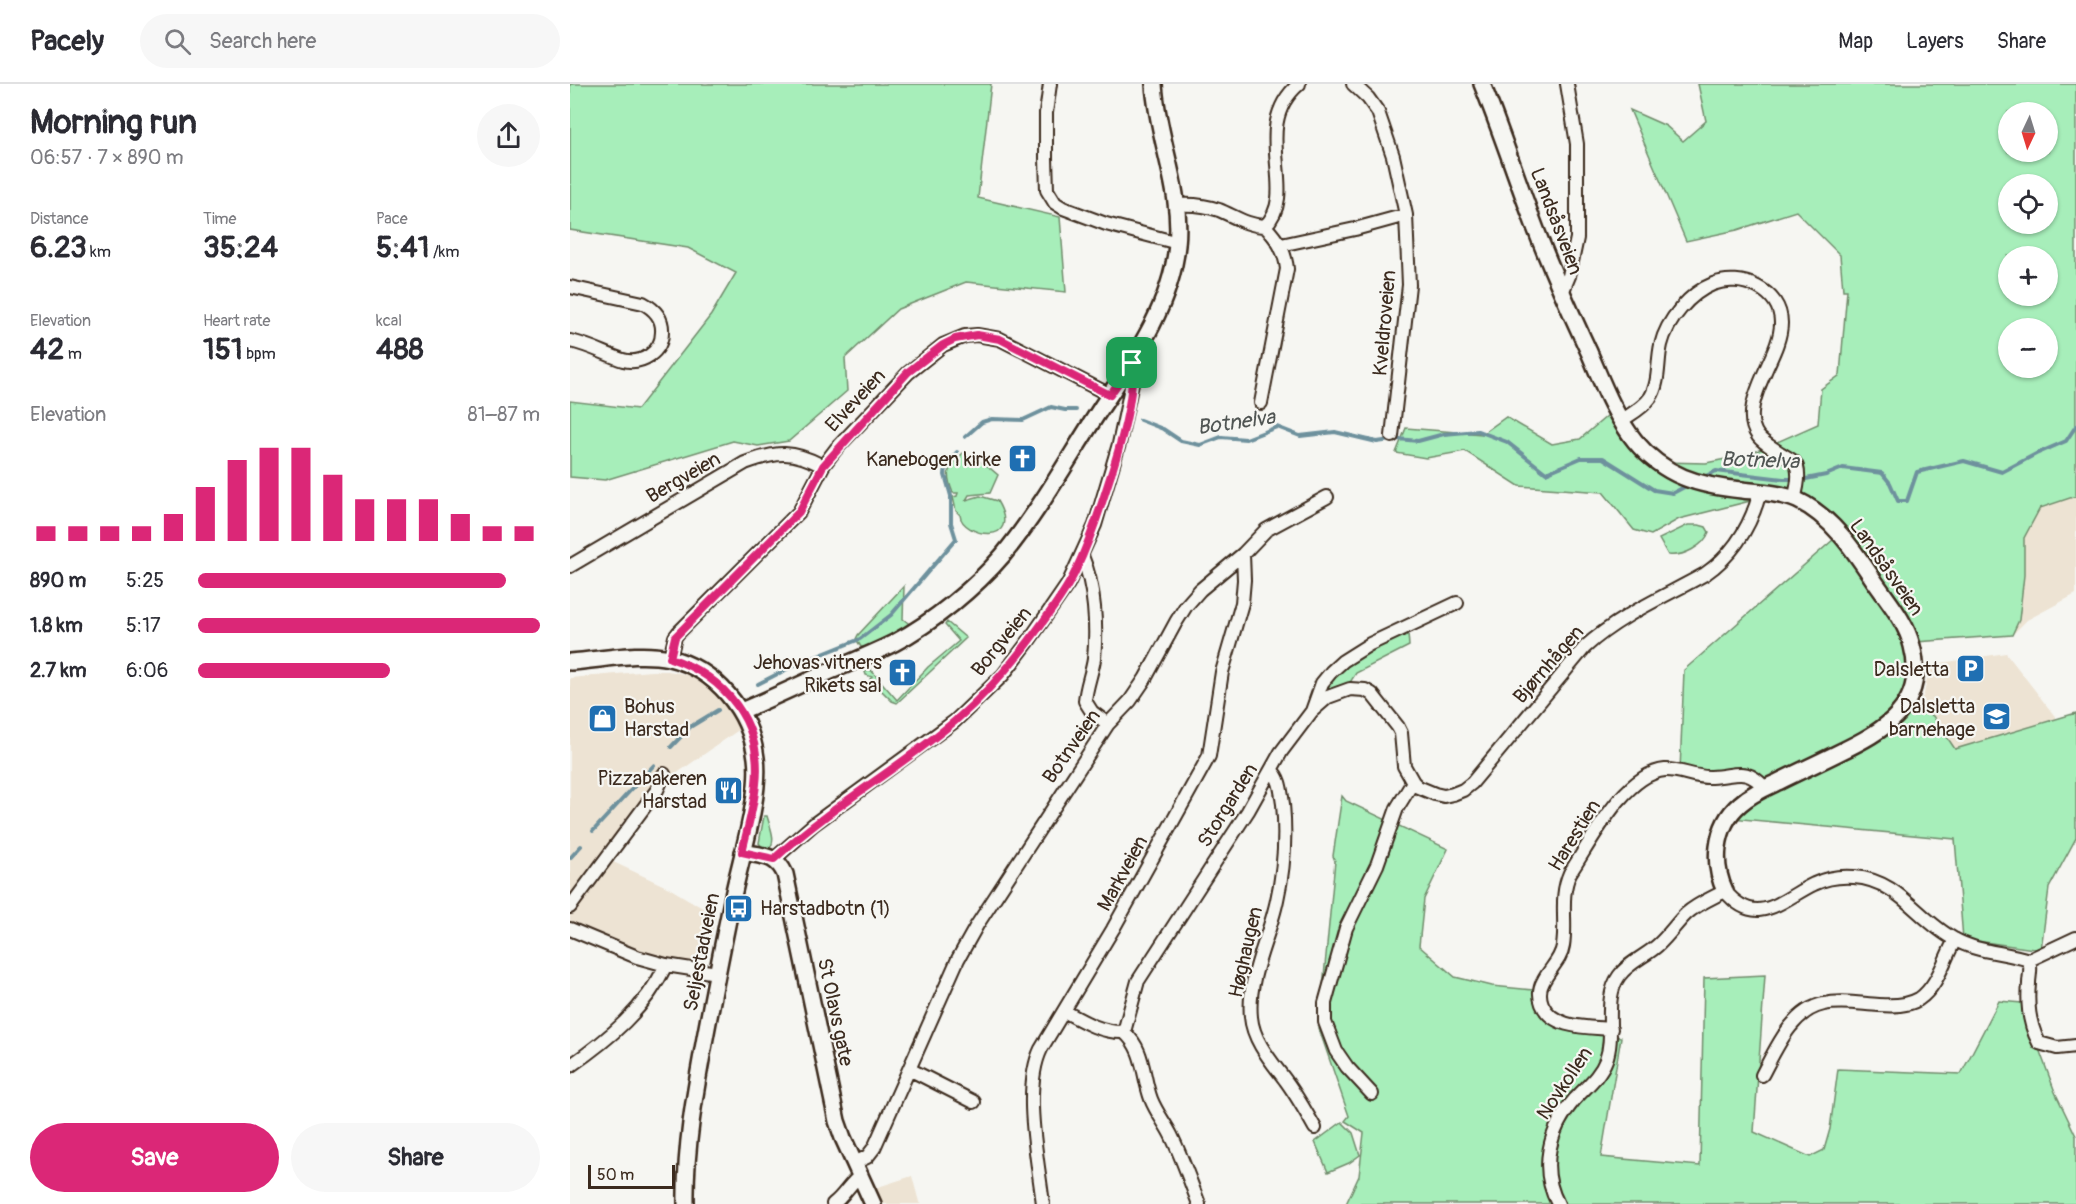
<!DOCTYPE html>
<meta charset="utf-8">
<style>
:root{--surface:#fff;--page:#f7f7f7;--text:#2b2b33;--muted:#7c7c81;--line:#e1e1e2;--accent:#db2777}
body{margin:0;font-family:Pangolin,sans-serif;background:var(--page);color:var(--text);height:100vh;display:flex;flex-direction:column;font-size:22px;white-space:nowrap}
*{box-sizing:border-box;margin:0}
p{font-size:20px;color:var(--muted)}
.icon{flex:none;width:33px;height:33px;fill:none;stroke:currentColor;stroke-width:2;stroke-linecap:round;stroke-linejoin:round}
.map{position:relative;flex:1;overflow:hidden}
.drawer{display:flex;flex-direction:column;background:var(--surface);width:570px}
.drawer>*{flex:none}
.needle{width:39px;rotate:184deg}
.controls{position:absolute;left:1428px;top:18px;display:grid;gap:12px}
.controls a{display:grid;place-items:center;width:60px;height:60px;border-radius:50%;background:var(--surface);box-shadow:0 2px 4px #0004;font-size:30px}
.scale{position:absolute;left:18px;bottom:15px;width:87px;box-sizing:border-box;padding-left:6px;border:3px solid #3b2a1e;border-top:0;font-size:16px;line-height:21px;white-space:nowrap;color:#3b2a1e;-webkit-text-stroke:4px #f6f6f2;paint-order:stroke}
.pin{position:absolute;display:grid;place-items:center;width:51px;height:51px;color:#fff;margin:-26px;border-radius:12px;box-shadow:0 3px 9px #0006}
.round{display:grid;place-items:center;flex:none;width:63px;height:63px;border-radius:32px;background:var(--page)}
.head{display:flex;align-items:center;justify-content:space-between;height:102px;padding:0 30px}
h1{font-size:33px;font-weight:700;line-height:45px}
.metrics{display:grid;grid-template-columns:repeat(3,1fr);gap:9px;height:102px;padding:6px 30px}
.metrics div{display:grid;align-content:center}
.metrics b{font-size:30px;font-weight:700}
.metrics small{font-size:16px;font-weight:400}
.metrics p{font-size:16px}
.chart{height:168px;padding:12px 30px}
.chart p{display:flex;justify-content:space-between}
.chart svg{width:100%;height:108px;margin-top:6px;stroke:var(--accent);stroke-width:6}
.primary-button{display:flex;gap:12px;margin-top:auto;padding:12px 30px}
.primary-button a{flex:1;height:69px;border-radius:36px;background:var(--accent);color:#fff;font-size:24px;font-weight:700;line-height:69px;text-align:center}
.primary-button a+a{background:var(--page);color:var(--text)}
ul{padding:0 30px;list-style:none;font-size:20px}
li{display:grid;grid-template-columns:96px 72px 1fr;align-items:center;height:45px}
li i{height:15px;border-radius:8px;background:var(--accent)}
header{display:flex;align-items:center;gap:36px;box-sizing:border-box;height:84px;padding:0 30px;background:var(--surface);border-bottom:2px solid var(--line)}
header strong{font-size:28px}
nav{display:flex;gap:33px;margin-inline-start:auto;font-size:21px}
.search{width:420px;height:54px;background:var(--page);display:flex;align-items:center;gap:15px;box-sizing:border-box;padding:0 21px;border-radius:33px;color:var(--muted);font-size:22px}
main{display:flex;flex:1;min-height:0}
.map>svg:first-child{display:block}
</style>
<header>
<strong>Pacely</strong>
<div class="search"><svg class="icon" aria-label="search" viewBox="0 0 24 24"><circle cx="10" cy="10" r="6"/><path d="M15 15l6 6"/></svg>Search here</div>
<nav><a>Map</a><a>Layers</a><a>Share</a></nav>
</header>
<main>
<section class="drawer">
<div class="head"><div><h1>Morning run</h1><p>06:57 · 7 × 890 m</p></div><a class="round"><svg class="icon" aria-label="share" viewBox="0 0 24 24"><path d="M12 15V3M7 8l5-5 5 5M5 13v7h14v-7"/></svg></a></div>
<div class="metrics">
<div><p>Distance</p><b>6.23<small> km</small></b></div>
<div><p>Time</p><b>35:24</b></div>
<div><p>Pace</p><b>5:41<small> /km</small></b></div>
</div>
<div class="metrics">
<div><p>Elevation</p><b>42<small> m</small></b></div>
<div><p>Heart rate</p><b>151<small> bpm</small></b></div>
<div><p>kcal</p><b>488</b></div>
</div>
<div class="chart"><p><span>Elevation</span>81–87 m</p>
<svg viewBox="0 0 160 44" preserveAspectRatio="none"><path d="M5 44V38M15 44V38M25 44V38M35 44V38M45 44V33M55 44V22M65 44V11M75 44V6M85 44V6M95 44V17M105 44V27M115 44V27M125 44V27M135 44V33M145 44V38M155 44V38"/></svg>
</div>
<ul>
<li><b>890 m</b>5:25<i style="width:90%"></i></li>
<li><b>1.8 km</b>5:17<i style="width:100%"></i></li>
<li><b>2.7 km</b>6:06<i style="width:56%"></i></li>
</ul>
<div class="primary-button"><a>Save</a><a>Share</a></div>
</section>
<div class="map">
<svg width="1506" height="1120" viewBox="0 0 1506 1120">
<rect width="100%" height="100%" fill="#f6f6f2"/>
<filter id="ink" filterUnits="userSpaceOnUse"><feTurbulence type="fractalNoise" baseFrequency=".0167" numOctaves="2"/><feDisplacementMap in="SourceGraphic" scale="12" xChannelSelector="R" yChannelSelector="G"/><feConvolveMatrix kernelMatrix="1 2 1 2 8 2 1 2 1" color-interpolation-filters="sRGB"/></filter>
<g filter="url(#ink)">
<path fill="#ede3d3" d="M 1506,409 L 1506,510 L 1457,536 L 1444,549 L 1433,551 L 1405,414 Z
M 1436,569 L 1504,657 L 1388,678 L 1346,626 L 1354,610 L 1359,584 L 1364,580 Z
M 81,587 L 98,587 L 119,591 L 140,604 L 163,630 L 170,645 L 103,692 L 39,776 L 99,804 L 146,832 L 136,875 L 131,879 L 104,878 L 85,873 L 0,839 L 0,594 Z
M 342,1092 L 349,1118 L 352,1120 L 311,1120 L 305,1104 Z"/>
<path fill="#a7eeba" stroke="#718c6c" stroke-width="1.5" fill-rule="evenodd" d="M 0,0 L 421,0 L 408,114 L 490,133 L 496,208 L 396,198 L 328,225 L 275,274 L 277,307 L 219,357 L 188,362 L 163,357 L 35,396 L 0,393 L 0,317 L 68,325 L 141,231 L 166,189 L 118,164 L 0,146 Z
M 1128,0 L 1506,0 L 1506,412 L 1470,424 L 1454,454 L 1454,491 L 1449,536 L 1442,551 L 1346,558 L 1352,572 L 1337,616 L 1363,632 L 1385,665 L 1506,629 L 1506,754 L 1479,804 L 1471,866 L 1393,855 L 1385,755 L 1161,734 L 1205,701 L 1110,687 L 1114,586 L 1264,455 L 1225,416 L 1183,412 L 1180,417 L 1109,435 L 1081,451 L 1064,446 L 1033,408 L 949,402 L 895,367 L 856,374 L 826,369 L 836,344 L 912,350 L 936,333 L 982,360 L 1010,355 L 1044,326 L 1092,378 L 1136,379 L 1180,370 L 1248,340 L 1251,305 L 1270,291 L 1277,206 L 1273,206 L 1270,171 L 1226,127 L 1167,146 L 1116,157 L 1060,26 L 1096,42 L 1113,57 L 1136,37 ZM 1438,28 L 1478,28 L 1478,68 L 1438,68 ZM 1438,100 L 1478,100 L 1478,140 L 1438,140 ZM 1438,172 L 1478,172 L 1478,212 L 1438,212 ZM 1438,244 L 1478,244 L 1478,284 L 1438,284 Z
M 393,369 L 415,380 L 428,391 L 420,409 L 399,411 L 396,416 L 410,412 L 427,417 C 454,463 392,453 390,431 L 386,427 L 383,413 L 387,412 L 388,409 L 383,409 C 374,387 378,385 393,369 Z
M 1118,441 L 1129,441 L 1136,443 L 1139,448 C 1134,462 1113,473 1098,471 L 1089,455 Z
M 334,502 L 333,535 L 342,542 L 301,563 L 291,563 L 286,555 L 288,551 Z
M 377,538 L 396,554 L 327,619 L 322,617 L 300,595 L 302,593 L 296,591 L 295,588 L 300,585 L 327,616 L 358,583 L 389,557 L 375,541 Z
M 838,549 L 839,562 L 786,589 L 777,603 L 750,615 L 761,593 L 796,566 Z
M 772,712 L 776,717 L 878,765 L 854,815 L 849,862 L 885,893 L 922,902 L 974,907 L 968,922 L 991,942 L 1051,953 L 1031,1073 L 1130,1082 L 1134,894 L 1195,891 L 1184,1048 L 1240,1073 L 1254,1066 L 1260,1045 L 1268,985 L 1391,990 L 1429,917 L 1452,919 L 1485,1008 L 1506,1052 L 1506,1120 L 776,1120 L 789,1092 L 794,1049 L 775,1037 L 779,1032 L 749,945 L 765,777 L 763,772 Z
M 194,732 L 197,732 C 200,743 207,757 199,765 L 192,763 L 189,759 Z
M 772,1038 L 783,1049 L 790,1071 L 779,1079 L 758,1088 L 745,1058 Z"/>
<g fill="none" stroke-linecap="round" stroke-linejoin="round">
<path stroke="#6e919d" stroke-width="4" d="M 570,336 L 593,345 L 611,357 L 630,361 L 651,353 L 676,355 L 707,343 L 730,352 L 765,348 L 807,358 L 828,355 L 848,357 L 874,350 L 908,347 L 937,358 L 976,389 L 1011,374 L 1033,374 L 1084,406 L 1103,409 L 1120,400
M 395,353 L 412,338 L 422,335 L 453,336 L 481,323 L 495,326 L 506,326
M 1132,394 L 1146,387 L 1213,395 L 1236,395 L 1256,391 L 1273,384 L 1312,389 L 1320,399 L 1328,417 L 1337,417 L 1347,388 L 1394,377 L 1432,388 L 1466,370 L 1496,357 L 1506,342
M 188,600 L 223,582 L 290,555 L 321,531 L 386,455 L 381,439 L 381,412 L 375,391 L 376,381 L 387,368
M 101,663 L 120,643 L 148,626
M 23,747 L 84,681
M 0,774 L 11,762"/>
<defs>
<path id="minor" d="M 480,0 L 476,29 L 476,74 L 477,106 L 485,119 L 493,124 L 536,140 L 608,159
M 783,0 L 798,14 L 808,28 L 823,72 L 836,131 L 839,201 L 822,352
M 607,121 C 622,120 635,121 649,126 C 664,132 678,142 695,142 C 731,107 678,44 729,0
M 711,161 L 785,145 L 836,131
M 0,203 L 73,219 C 84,225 93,234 92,248 C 92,268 72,281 53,276 C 35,270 20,261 0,257
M 992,209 L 999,192 L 1007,154 L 1007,60 L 997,0
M 691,319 L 717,185 C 715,166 707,155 695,142
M 1051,337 C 1061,330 1073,324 1080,314 C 1090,299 1087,278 1091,261 C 1097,236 1120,209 1143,200 C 1171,189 1211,206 1211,239 C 1211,254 1203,270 1197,283 C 1189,302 1173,332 1188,352 C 1193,359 1203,364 1210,369 C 1216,373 1225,376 1227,383 C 1230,393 1227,405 1224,415
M 512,472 C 525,502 527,543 524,575 C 522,589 516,603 515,617 L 522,628 L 538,640
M 0,482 L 175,379 C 207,367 223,366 253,382
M 100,574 L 105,553 L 108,549 L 229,428 L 253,382 L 266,365 L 338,289 L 373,261 L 395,252 L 407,251 L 430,255 L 540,311
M 742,627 L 758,613 L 780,605 L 795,606 L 802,610 L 828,643 L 831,649 L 834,682 L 843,698 L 848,703 L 865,710 L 874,712 L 883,710 L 893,706 L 902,699 L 1015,563 C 1050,531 1094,513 1135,490 C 1164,470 1181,442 1190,408
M 701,686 C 711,694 711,709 713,720 C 716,752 714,785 707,816 C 699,855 677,893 681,933 C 683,957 702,978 716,997 C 727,1012 736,1028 745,1044
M 204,775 L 244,740 L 385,637 L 433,591 L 458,558 L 498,500 L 525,441 L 549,360 L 562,299 L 562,279
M 0,823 L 87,706 L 94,690
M 0,845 L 67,873 L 96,881 L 147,889
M 1459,876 C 1462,885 1459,891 1459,900 C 1457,920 1460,942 1469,959 L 1487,964 L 1506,962
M 1459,876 L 1506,854
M 494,927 C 512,937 532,949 554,948 L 568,897 L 678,727 L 711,668 L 742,627 L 752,599 L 761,588 L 773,577 L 800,560 L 887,519
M 1041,945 C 1018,943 982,945 972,920 C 969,912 969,905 973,898 C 979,885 991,876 993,862 C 997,837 989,813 1000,789 C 1021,758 1054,690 1095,686 C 1110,685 1125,694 1141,693 C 1166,692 1176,682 1195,704
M 554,948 C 575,966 572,991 581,1015 C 586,1028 595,1039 601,1051 C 612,1073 620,1097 629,1120
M 0,982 C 39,955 75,925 96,881
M 339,985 L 404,1018
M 1192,991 C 1206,965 1222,926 1254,920 C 1271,916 1291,920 1309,921 C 1323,922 1337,922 1349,915 C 1368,902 1374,875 1385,856
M 802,1010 L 777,983 L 766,967 L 755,938 L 755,919 L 776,844 L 807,781 L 827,724 L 843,698
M 284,1079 L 297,1073 L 304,1064 L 388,875 L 407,841 L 538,640 L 560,617 L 575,595 L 606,538 L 616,522 L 630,506 L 673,470 L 696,446 L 757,413
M 263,1120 C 274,1112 279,1100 290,1092
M 473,1120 C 468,1076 452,1004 471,965 L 543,845 L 639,672 L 652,588 L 672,519 L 674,496 L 673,470
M 988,1120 C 969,1084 979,1045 1005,1015 C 1016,1003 1030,992 1036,976 C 1046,949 1032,916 1049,892 C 1059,878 1076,872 1088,861 C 1099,851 1106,840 1116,830 C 1127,820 1142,814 1155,807 C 1187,846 1212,815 1244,800 C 1256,794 1271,792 1284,793 C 1329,796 1348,836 1384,855 C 1406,868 1435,868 1459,876"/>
<path id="tertiary" d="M 912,0 C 930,44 945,90 962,135 C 979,181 999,225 1019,268 C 1032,298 1044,331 1065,357 C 1094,392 1129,402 1172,406 C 1190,408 1210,409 1227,416 C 1261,432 1283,465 1303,495 C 1317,516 1336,537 1342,562 C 1358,622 1314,647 1268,669 C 1248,679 1228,688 1208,698 C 1195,704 1181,710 1170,720 C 1157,731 1150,747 1148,763 C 1146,779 1148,792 1155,807
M 0,578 C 32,576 68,567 99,574 C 146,585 180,627 186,674 C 191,711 171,773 163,812 C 153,859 144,906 135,954 C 125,1009 115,1063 116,1120
M 171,627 C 197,616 223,604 249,592 C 274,581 300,571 324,559 C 362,539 405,504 433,471 C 470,426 499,373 531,324 C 564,274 601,222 607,161 C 613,106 587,54 584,0
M 173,768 C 192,772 206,770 215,790 L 267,1037 L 273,1054 L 303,1120"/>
</defs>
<use href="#minor" stroke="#3b2a1e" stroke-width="16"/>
<use href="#tertiary" stroke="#3b2a1e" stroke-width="20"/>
<use href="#minor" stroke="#f6f6f2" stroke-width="12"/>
<use href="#tertiary" stroke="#f6f6f2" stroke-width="15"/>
</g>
</g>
<g fill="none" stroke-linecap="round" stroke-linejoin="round" filter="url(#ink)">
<defs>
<path id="route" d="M 407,251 L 430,255 L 540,311 L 562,279 C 565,313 548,370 537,403 C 528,432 518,461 505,488 C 497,505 486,520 475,535 C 449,572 420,607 385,637 C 327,686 260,723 204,775 L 172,768 C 177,746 184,723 186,700 C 193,639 156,593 100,574 L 105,553 L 229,428 L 253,382 L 338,288 L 373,261 L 385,255 Z"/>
</defs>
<use href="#route" stroke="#fff" stroke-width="12"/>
<use href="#route" stroke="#db2777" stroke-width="8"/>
</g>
<defs>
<symbol id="church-square" viewBox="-11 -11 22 22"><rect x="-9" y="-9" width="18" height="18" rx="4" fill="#1f6fb2" stroke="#f6f6f2"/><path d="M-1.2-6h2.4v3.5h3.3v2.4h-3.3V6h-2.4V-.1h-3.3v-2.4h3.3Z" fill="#fff"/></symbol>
<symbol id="parking-square" viewBox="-11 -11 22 22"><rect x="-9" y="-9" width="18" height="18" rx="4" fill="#1f6fb2" stroke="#f6f6f2"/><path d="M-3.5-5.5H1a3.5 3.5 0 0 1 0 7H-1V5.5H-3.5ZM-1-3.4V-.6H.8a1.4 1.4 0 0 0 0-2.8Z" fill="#fff"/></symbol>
<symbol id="school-square" viewBox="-11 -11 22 22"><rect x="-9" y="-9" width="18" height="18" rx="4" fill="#1f6fb2" stroke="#f6f6f2"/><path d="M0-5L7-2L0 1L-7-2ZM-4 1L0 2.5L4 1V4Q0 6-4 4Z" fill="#fff"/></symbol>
<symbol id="shop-square" viewBox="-11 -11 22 22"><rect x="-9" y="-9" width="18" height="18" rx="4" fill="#1f6fb2" stroke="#f6f6f2"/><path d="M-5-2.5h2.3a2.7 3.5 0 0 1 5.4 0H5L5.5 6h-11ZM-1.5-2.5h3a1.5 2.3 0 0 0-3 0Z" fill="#fff"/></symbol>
<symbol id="restaurant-square" viewBox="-11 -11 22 22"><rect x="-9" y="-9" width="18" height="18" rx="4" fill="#1f6fb2" stroke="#f6f6f2"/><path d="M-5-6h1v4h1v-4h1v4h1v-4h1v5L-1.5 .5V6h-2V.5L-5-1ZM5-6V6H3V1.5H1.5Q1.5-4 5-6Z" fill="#fff"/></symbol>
<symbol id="bus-square" viewBox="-11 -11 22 22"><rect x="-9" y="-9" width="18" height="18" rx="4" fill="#1f6fb2" stroke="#f6f6f2"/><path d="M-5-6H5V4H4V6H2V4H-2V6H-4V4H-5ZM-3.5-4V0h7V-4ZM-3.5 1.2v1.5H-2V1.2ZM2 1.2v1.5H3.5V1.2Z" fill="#fff"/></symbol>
</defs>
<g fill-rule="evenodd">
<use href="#church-square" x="436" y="358" width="33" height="33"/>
<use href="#parking-square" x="1384" y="568" width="33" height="33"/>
<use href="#church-square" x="316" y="572" width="33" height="33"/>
<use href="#school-square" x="1410" y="616" width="33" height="33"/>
<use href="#shop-square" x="16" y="618" width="33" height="33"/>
<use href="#restaurant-square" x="142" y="690" width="33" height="33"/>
<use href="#bus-square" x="152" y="808" width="33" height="33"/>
</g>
<g text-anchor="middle" stroke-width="4.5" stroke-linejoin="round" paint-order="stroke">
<g font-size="20" fill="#3b2a1e" stroke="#f6f6f2">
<text transform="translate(987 137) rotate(69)" y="7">Landsåsveien</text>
<text transform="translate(814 239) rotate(-85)" y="7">Kveldroveien</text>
<text transform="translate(285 316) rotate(-47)" y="7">Elveveien</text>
<text transform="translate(113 393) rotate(-30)" y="7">Bergveien</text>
<text transform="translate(1317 483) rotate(55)" y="7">Landsåsveien</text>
<text transform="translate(431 557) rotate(-51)" y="7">Borgveien</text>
<text transform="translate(978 580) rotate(-49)" y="7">Bjørnhågen</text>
<text transform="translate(501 662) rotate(-55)" y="7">Botnveien</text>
<text transform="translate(657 721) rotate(-58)" y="7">Storgarden</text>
<text transform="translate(1004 751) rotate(-58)" y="7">Harestien</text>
<text transform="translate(552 789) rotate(-61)" y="7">Markveien</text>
<text transform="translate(131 868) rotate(-79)" y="7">Seljestadveien</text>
<text transform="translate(675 868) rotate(-77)" y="7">Høghaugen</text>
<text transform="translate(266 928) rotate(78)" y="7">St Olavs gate</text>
<text transform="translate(994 999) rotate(-56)" y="7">Novkollen</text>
</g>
<g font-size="20" fill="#3b2a1e" stroke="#f6f6f2" text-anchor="end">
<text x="431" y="382">Kanebogen kirke</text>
<text x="312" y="585">Jehovas vitners<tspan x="312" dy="23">Rikets sal</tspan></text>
<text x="1379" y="592">Dalsletta</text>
<text x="54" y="629" text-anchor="start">Bohus<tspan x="54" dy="23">Harstad</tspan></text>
<text x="1405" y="629">Dalsletta<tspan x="1405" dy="23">barnehage</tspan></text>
<text x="137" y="701">Pizzabakeren<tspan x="137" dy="23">Harstad</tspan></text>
<text x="190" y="831" text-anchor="start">Harstadbotn (1)</text>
</g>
<g font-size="21" font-style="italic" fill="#505553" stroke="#f6f6f2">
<text transform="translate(666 338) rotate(-8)" y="7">Botnelva</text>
<text transform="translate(1190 376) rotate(2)" y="7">Botnelva</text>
</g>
</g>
</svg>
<div class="controls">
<a><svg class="needle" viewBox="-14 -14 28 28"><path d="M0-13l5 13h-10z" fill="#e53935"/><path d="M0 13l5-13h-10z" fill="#7c7c81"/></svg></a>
<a><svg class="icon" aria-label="locate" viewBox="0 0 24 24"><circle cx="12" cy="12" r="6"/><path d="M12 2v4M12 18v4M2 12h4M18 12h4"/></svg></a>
<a>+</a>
<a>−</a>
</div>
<div class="scale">50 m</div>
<div class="pin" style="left:562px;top:279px;background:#1e9e55"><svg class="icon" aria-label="arrive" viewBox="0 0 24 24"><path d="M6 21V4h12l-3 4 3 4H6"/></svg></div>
</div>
</main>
